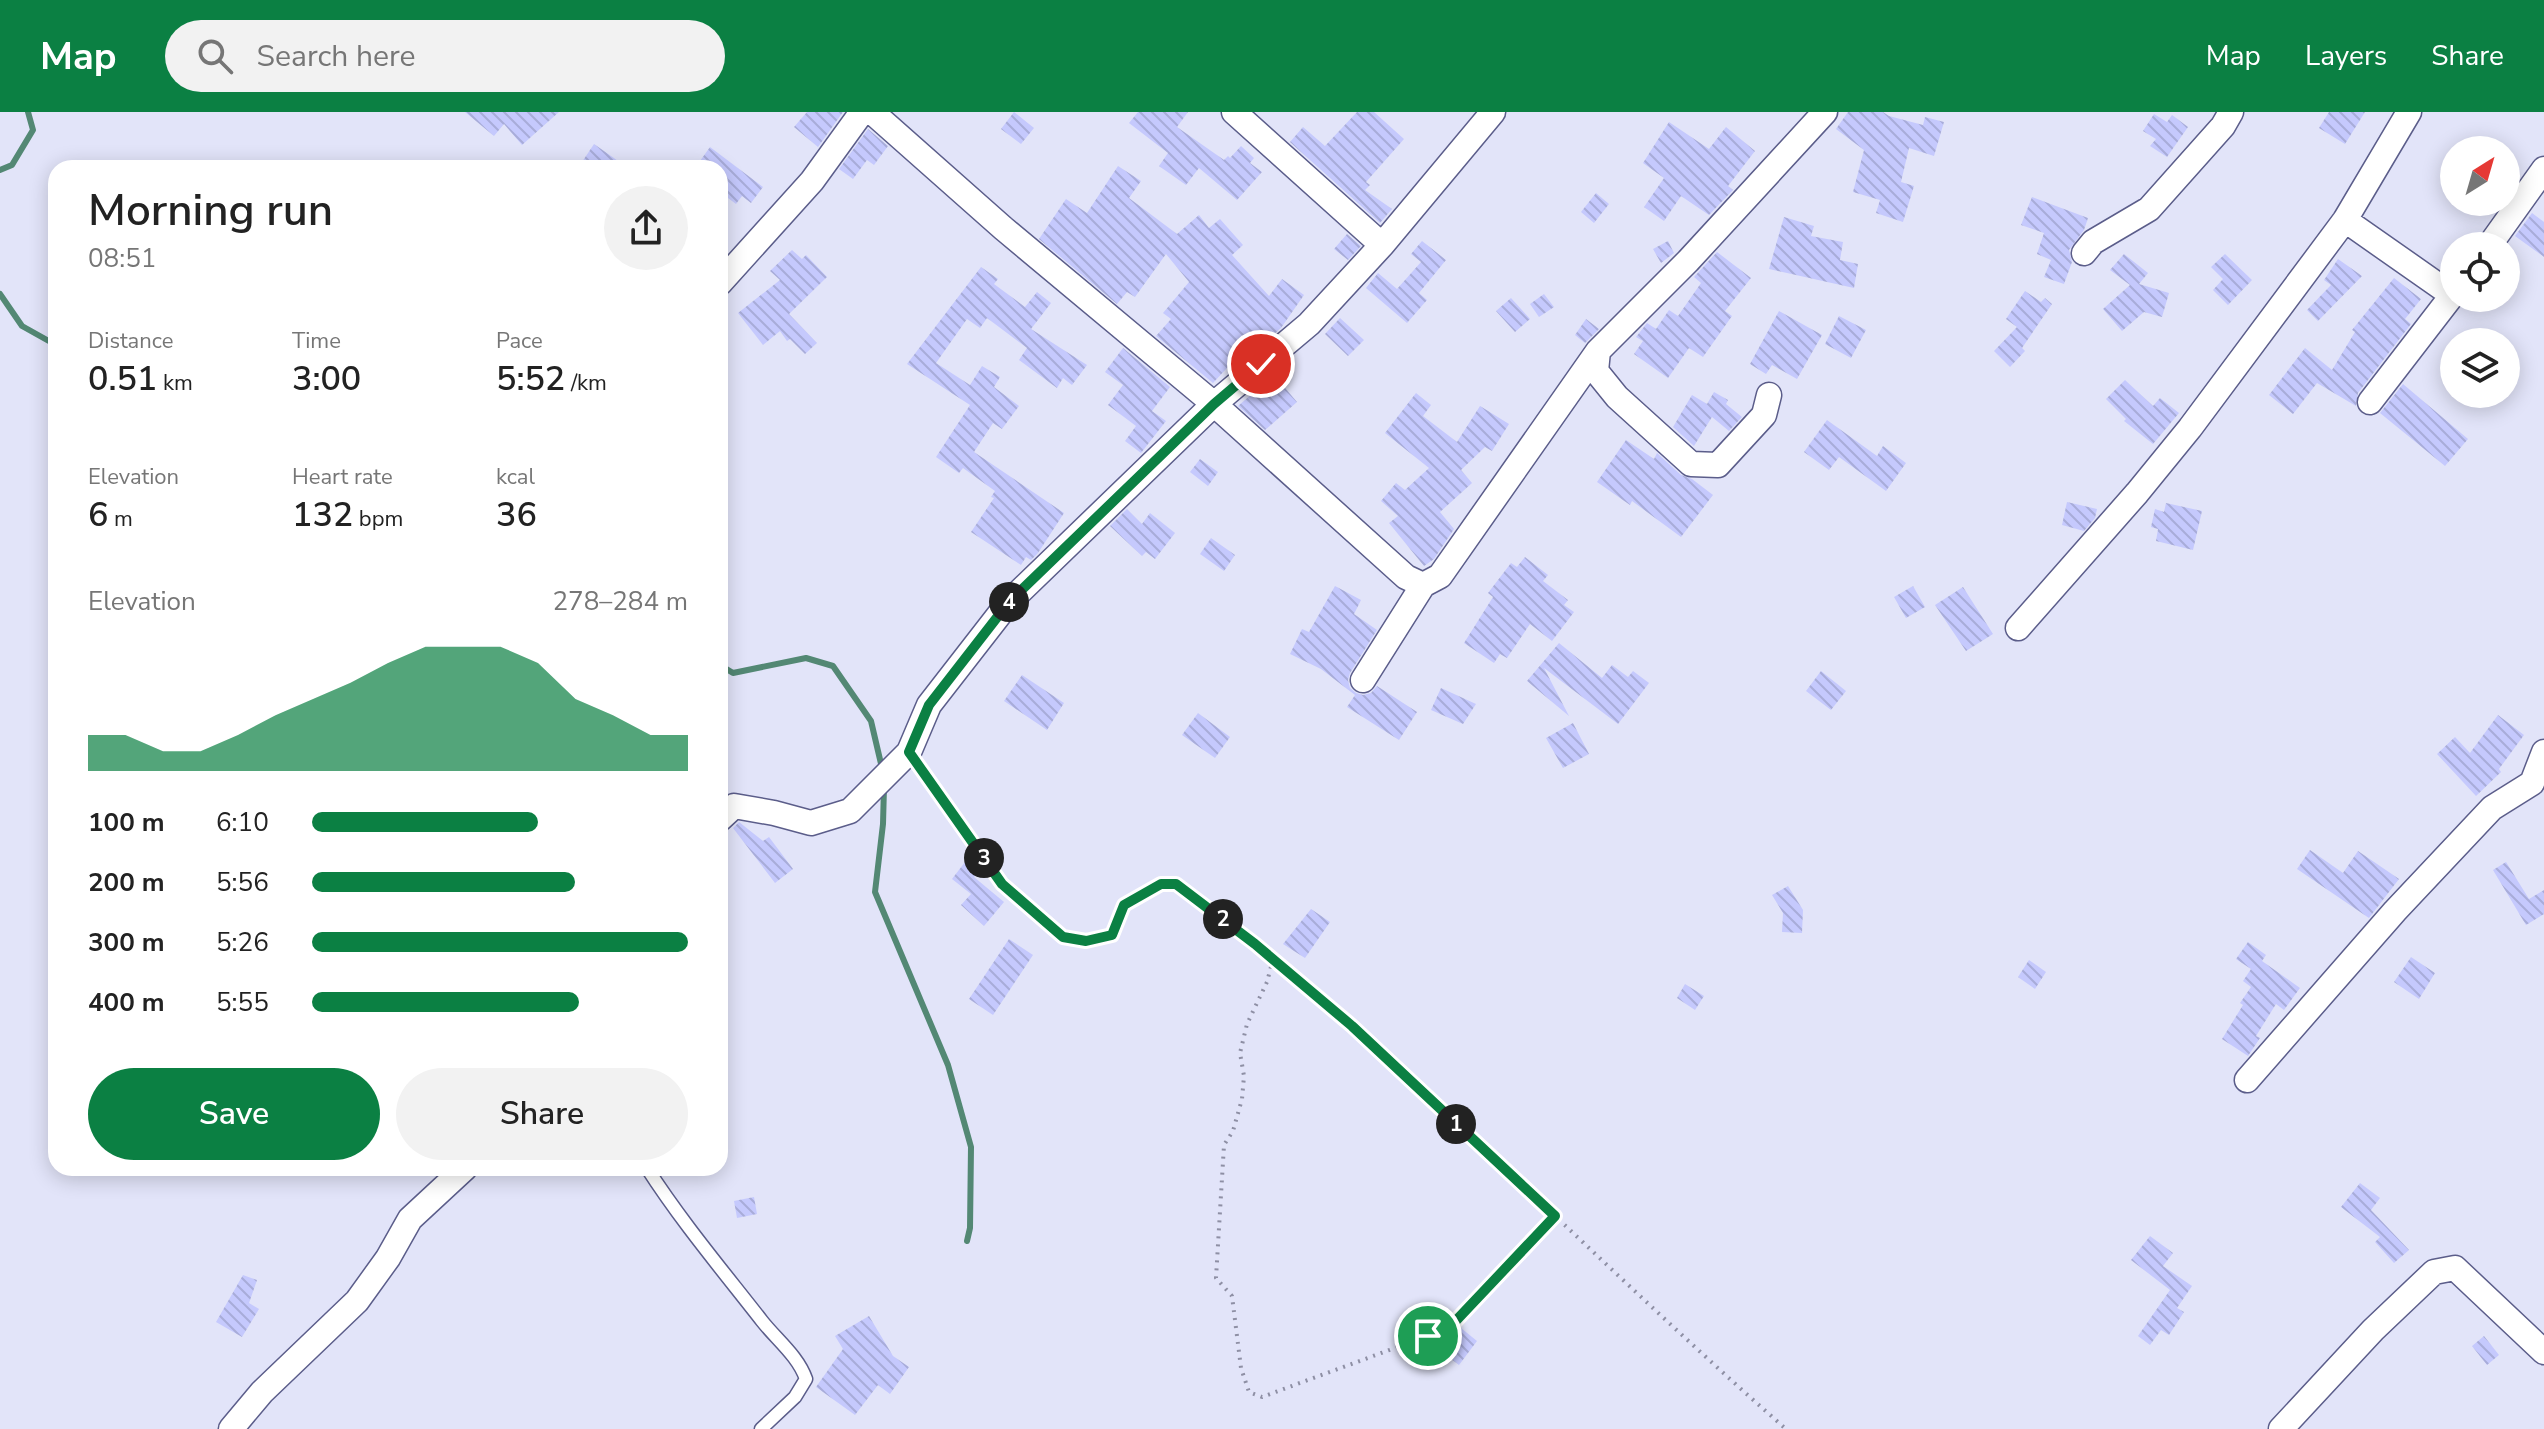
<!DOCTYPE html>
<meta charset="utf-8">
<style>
:root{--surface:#fff;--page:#f2f2f2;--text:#222;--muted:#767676;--accent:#0b8043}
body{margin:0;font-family:"Nunito Sans",sans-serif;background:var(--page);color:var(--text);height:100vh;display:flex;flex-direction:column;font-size:30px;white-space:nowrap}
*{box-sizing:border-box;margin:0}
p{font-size:26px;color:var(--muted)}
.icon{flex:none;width:44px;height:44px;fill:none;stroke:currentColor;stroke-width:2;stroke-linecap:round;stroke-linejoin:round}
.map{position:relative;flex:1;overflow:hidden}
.details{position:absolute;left:48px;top:48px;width:680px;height:1016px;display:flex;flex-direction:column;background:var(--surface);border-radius:24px;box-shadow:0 4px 20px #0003}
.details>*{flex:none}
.needle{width:52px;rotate:37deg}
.buttons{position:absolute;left:2440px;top:24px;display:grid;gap:16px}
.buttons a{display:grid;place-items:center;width:80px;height:80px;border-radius:50%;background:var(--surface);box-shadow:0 4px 20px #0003;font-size:40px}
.pin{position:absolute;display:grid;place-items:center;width:68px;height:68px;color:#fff;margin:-34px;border:4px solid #fff;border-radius:50%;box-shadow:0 2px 8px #0007}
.km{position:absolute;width:40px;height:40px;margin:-20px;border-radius:50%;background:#222;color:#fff;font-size:22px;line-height:40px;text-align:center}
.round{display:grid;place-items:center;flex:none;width:84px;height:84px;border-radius:42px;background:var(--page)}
.overview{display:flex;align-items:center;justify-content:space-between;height:136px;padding:0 40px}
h1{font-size:44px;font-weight:600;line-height:60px}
.metrics{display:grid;grid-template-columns:repeat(3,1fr);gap:12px;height:136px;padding:8px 40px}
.metrics div{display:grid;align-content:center}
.metrics b{font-size:34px;font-weight:600}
.metrics small{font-size:22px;font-weight:400}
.metrics p{font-size:22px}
.chart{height:224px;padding:16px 40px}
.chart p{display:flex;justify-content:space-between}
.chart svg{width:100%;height:144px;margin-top:8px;fill:var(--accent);opacity:.7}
.action{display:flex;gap:16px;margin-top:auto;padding:16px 40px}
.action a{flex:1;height:92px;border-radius:48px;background:var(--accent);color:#fff;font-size:32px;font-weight:600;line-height:92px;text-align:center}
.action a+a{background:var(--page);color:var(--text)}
ul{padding:0 40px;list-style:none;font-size:26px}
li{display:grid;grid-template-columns:128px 96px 1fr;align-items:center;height:60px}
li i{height:20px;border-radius:10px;background:var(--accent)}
header{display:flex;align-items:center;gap:48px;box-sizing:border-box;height:112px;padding:0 40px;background:var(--accent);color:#fff}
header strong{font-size:38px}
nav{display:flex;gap:44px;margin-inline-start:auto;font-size:28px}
.search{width:560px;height:72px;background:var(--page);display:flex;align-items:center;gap:20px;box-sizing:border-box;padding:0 28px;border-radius:44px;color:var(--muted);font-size:30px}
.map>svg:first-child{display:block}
</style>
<header>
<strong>Map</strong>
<div class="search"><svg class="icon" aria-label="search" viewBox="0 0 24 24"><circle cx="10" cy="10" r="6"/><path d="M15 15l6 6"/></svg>Search here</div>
<nav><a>Map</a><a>Layers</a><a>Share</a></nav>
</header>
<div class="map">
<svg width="2544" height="1317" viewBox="0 0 2544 1317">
<defs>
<pattern id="building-back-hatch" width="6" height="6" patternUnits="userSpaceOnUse" patternTransform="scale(2)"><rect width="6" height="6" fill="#c5c9fd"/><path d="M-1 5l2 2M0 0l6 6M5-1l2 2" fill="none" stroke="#a8acd9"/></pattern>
</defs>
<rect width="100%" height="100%" fill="#e2e4f9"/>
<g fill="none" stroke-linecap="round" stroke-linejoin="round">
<path stroke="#538874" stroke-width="6" d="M 0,58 L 12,53 L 33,18 L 28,0
M 0,182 L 22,214 L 56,233
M 720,553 L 733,561 L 806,546 L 833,554 L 871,609 L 882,656
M 884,675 L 883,712 L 875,780 L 948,953 L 971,1035 L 970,1116 L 967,1129"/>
</g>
<path fill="url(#building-back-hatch)" d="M 465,0 L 559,0 L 522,33 L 504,12 L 494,24 Z
M 807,0 L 843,0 L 818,35 L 794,15 Z
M 1014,0 L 1034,16 L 1021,32 L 1001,17 Z
M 1138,0 L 1188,0 L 1177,15 L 1224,48 L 1228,44 L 1230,46 L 1241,34 L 1254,46 L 1250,51 L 1262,60 L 1237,88 L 1199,56 L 1186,73 L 1159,54 L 1168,41 L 1129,11 Z
M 1357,0 L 1374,0 L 1404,27 L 1366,70 L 1370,73 L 1365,78 L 1392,97 L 1380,111 L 1290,30 L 1303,15 L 1325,34 Z
M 1848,0 L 1883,0 L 1889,4 L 1923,13 L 1925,5 L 1944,10 L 1934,44 L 1909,36 L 1901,70 L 1914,74 L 1903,110 L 1876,101 L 1880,88 L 1853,80 L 1864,38 L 1836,17 Z
M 2329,0 L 2365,0 L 2345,32 L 2319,16 Z
M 2154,2 L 2167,10 L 2172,3 L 2188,15 L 2167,45 L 2150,34 L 2156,27 L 2143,19 Z
M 1669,10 L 1709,37 L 1726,15 L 1755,39 L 1728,74 L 1733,78 L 1709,103 L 1681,84 L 1664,109 L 1644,95 L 1664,66 L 1643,51 Z
M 868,17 L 888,34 L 874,53 L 867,48 L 853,67 L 839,57 Z
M 594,32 L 628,56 L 578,56 Z
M 710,35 L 763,75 L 751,91 L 742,84 L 736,92 L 720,80 L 720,56 L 695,56 Z
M 1118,54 L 1141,69 L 1129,86 L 1177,122 L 1199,103 L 1209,116 L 1220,107 L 1243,133 L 1232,143 L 1269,184 L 1282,167 L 1304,183 L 1281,216 L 1246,246 L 1241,241 L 1213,271 L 1156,224 L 1171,207 L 1163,201 L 1189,170 L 1166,142 L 1135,185 L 1127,180 L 1117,192 L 1039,127 L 1066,87 L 1087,101 Z
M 1596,81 L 1609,92 L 1594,111 L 1581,100 Z
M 2032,85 L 2088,106 L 2084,118 L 2069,138 L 2072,150 L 2064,172 L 2044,165 L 2051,148 L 2037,142 L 2044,121 L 2021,113 Z
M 2532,101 L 2544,110 L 2544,145 L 2515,124 Z
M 1784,105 L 1814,114 L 1811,124 L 1843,130 L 1840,148 L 1858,152 L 1854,176 L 1769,157 Z
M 1347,122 L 1361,134 L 1348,148 L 1334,137 Z
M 1422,129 L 1446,148 L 1419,181 L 1427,188 L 1407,211 L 1366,176 L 1378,161 L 1397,177 L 1421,150 L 1411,142 Z
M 1668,129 L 1674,141 L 1661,151 L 1653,137 Z
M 792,138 L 802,147 L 806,143 L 827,165 L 789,202 L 817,231 L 805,242 L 790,227 L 787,229 L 780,219 L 763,233 L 738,201 L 780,168 L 770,159 Z
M 1717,140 L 1751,166 L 1725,199 L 1732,204 L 1703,245 L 1689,236 L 1668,266 L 1634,242 L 1643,229 L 1636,225 L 1647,211 L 1656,217 L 1669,198 L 1678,204 L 1701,171 L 1694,165 Z
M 2124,142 L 2148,161 L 2139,172 L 2169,181 L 2162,205 L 2144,200 L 2122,219 L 2103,197 L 2130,173 L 2110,158 Z
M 2225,142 L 2252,168 L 2228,193 L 2213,178 L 2223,167 L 2211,155 Z
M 2338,147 L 2362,164 L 2318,209 L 2307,198 L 2331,173 L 2324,168 Z
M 981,155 L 998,167 L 994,172 L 1025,195 L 1037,180 L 1051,191 L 1031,217 L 1087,253 L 1072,273 L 1063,266 L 1057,276 L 1019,248 L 1027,236 L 987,206 L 980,216 L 967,207 L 936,251 L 970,273 L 982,254 L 1000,265 L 994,275 L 1019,294 L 1002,317 L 993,311 L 974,340 L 1064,401 L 1038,441 L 1031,448 L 1026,445 L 1021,453 L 971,420 L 994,386 L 991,385 L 995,379 L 963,356 L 959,361 L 936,345 L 970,293 L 907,252 Z
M 2394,166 L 2421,187 L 2405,207 L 2411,212 L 2358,281 L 2356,294 L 2317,271 L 2293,302 L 2269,283 L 2305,236 L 2332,258 L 2355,220 L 2352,218 Z
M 2025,179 L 2041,190 L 2045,186 L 2052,192 L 2022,236 L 2025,239 L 2010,255 L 1994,239 L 2017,215 L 2006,207 Z
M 1544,182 L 1554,195 L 1539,205 L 1530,192 Z
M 1511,186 L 1530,207 L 1515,220 L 1496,199 Z
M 1779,199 L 1822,223 L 1797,267 L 1772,253 L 1766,262 L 1750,252 Z
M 1839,204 L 1866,218 L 1851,246 L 1825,232 Z
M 1340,206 L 1364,228 L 1348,244 L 1325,222 Z
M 1586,207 L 1599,217 L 1585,231 L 1575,223 Z
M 1123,236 L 1170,275 L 1152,299 L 1166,309 L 1141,341 L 1125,329 L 1136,314 L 1108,293 L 1123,273 L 1105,260 Z
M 1274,263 L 1297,290 L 1265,318 L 1238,294 Z
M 2125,268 L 2153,294 L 2160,286 L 2179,301 L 2153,332 L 2124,309 L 2126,307 L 2106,287 Z
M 2403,272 L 2468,327 L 2445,354 L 2380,301 Z
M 1714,280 L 1728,288 L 1726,292 L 1742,305 L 1729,319 L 1712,305 L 1694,334 L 1673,315 L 1692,283 L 1707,292 Z
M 1416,281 L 1431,293 L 1423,304 L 1457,330 L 1480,294 L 1509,312 L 1492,339 L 1485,335 L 1461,358 L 1472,371 L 1440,400 L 1454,417 L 1434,447 L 1424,454 L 1389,411 L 1398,404 L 1381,389 L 1396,371 L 1405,378 L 1429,356 L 1385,321 Z
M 1827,308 L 1877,344 L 1883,334 L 1906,351 L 1886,379 L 1839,345 L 1829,358 L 1804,340 Z
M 1626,328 L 1654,347 L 1657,341 L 1681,363 L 1692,367 L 1713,383 L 1681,425 L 1632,389 L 1630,393 L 1597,370 Z
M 1200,347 L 1218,360 L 1208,374 L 1190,360 Z
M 2067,390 L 2097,397 L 2095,406 L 2084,419 L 2062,413 Z
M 2166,391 L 2202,399 L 2193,438 L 2156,429 L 2158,417 L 2151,415 L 2155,397 L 2164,400 Z
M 1127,397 L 1142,412 L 1150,401 L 1175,421 L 1155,447 L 1146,440 L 1142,444 L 1110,414 Z
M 1211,426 L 1235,443 L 1224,459 L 1200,442 Z
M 1525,445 L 1548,463 L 1543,469 L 1568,488 L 1564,493 L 1574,500 L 1552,529 L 1530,512 L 1507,546 L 1500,542 L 1494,551 L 1464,531 L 1493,485 L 1488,481 L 1511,451 L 1517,455 Z
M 1335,474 L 1361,488 L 1354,502 L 1377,518 L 1350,561 L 1348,568 L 1350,576 L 1356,581 L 1363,583 L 1371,581 L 1377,574 L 1417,600 L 1399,628 L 1347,595 L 1355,583 L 1321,557 L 1290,542 L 1302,517 L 1309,520 Z
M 1913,474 L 1925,495 L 1906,506 L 1894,485 Z
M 1963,475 L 1993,522 L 1966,539 L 1935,493 Z
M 1559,531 L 1602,566 L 1612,553 L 1628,565 L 1633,559 L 1649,571 L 1618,612 L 1544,556 L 1569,604 L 1527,569 Z
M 1821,559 L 1846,579 L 1831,598 L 1806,579 Z
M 1022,563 L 1064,591 L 1047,618 L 1004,589 Z
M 1441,576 L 1476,592 L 1463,612 L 1431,598 Z
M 1198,601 L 1230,625 L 1215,646 L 1182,623 Z
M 2498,603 L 2524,623 L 2499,657 L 2501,660 L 2476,684 L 2437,642 L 2455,625 L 2470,641 Z
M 1573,611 L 1589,642 L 1563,656 L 1546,626 Z
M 739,710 L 763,729 L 769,725 L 793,757 L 775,771 L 733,716 Z
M 2310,738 L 2343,761 L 2358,739 L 2399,767 L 2369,806 L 2297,757 Z
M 965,750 L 978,760 L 974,765 L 1004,790 L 984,814 L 961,793 L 971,782 L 952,767 Z
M 2506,750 L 2529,787 L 2544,778 L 2544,802 L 2526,813 L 2493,758 Z
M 1788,774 L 1803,798 L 1802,821 L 1782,820 L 1783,801 L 1772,783 Z
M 1311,797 L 1330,810 L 1305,846 L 1283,832 Z
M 1009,827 L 1033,843 L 993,903 L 969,887 Z
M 2248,830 L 2266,843 L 2262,849 L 2300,876 L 2284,898 L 2276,892 L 2256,924 L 2260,926 L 2248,944 L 2222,927 L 2243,893 L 2240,891 L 2251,875 L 2243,869 L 2251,857 L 2236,847 Z
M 2411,845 L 2435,861 L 2419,887 L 2394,870 Z
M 2029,848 L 2046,860 L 2035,877 L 2018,865 Z
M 1685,872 L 1704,884 L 1695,898 L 1677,886 Z
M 2360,1071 L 2380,1086 L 2371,1098 L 2409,1138 L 2394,1151 L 2375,1130 L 2380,1125 L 2341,1095 Z
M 754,1085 L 757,1102 L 737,1106 L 734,1089 Z
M 2150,1124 L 2173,1141 L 2163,1154 L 2192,1174 L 2177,1196 L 2184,1200 L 2169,1223 L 2161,1218 L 2150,1233 L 2138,1224 L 2170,1178 L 2131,1148 Z
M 243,1163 L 257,1168 L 249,1191 L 259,1197 L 242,1225 L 216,1210 Z
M 869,1204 L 893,1244 L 909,1255 L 890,1282 L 878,1273 L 855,1303 L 816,1275 L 843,1237 L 835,1224 Z
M 1456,1212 L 1477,1229 L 1459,1253 L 1437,1236 Z
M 2484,1224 L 2499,1243 L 2487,1253 L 2472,1234 Z"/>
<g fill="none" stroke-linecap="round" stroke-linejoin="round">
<defs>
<path id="lane" d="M 647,1056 C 681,1109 723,1159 762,1209 C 777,1228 798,1244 806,1267 L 795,1285 L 761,1317"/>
<path id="street" d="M 1234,0 L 1382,133
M 1493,0 L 1382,133 L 1309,212 L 1214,292 L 1406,465 L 1423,473 L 1440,464 L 1598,239 L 1688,149 L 1825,0
M 2345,108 L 2452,183
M 2489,134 L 2544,57
M 2084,141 L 2093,130 L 2149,97 L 2223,14 L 2231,0
M 720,171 L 812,69 L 862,0
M 1598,239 L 1596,259 L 1617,285 L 1691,352 L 1718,353 L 1764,303 L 1769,283
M 2370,290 L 2454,181
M 2018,516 L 2137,381 L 2190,316 L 2345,108 L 2409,0
M 1363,568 L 1423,473
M 720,707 L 734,694 L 774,701 L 811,711 L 850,699 L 909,640 L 929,593 L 1009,490 L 1214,292 L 1003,116 L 872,0
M 2247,968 L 2395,799 L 2492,696 L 2532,671 L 2544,640
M 231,1317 L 262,1280 L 357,1189 L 388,1146 L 410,1107 L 465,1056
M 2281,1317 L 2373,1218 L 2434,1160 L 2455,1156 L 2544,1240"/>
</defs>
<use href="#lane" stroke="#5b5d8a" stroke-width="15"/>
<use href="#street" stroke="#5b5d8a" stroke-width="27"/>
<path stroke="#8e8fa4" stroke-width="4" stroke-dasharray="2 6" stroke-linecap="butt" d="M 920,656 L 1002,772 L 1063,825 L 1086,829 L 1112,823 L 1124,793 L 1161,772 L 1176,772 C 1394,937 1581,1137 1786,1317
M 1273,847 L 1267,870 L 1247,912 L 1240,941 L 1244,964 L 1242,987 L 1233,1019 L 1224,1033 L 1216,1166 L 1232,1184 L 1241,1256 L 1249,1280 L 1262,1285 L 1449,1216 L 1555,1104"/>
<use href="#lane" stroke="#fff" stroke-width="12"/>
<use href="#street" stroke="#fff" stroke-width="24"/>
</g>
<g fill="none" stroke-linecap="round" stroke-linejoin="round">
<defs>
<path id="route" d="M 1261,252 L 1214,292 L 1009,490 L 929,593 L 909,640 L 1002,772 L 1063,825 L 1086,829 L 1112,823 L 1124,793 L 1161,772 L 1176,772 L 1255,832 L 1352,914 L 1555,1104 L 1449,1216 L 1428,1224"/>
</defs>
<use href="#route" stroke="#fff" stroke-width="16"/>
<use href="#route" stroke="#0b8043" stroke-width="10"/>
</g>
</svg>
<div class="buttons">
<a><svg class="needle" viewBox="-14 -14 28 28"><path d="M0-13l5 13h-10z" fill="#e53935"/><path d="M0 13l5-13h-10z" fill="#767676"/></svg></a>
<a><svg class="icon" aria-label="locate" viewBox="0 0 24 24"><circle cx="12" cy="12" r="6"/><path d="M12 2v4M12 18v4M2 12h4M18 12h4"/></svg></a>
<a><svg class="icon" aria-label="layers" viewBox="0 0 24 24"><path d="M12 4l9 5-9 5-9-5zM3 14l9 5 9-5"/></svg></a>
</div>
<div class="pin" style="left:1428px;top:1224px;background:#1e9e55"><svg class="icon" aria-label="arrive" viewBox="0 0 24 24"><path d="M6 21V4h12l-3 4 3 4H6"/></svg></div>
<div class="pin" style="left:1261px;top:252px;background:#d93025"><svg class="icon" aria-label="check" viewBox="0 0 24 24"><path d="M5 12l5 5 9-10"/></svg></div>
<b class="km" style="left:1456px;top:1012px">1</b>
<b class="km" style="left:1223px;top:807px">2</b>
<b class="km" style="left:984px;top:746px">3</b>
<b class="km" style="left:1009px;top:490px">4</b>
<section class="details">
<div class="overview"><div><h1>Morning run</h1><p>08:51</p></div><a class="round"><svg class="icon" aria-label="share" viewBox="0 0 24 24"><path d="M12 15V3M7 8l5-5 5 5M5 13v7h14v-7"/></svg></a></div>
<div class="metrics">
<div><p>Distance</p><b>0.51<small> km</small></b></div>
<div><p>Time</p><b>3:00</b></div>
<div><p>Pace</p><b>5:52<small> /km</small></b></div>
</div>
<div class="metrics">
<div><p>Elevation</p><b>6<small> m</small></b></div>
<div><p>Heart rate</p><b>132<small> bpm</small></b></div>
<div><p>kcal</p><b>36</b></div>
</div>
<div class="chart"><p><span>Elevation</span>278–284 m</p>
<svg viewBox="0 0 160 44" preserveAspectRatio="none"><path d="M0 44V33L10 33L20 38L30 38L40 33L50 27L60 22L70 17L80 11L90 6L100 6L110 6L120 11L130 22L140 27L150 33L160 33V44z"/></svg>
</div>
<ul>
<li><b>100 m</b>6:10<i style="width:60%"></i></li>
<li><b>200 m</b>5:56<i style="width:70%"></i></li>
<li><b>300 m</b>5:26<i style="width:100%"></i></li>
<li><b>400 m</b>5:55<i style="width:71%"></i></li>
</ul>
<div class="action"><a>Save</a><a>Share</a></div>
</section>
</div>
